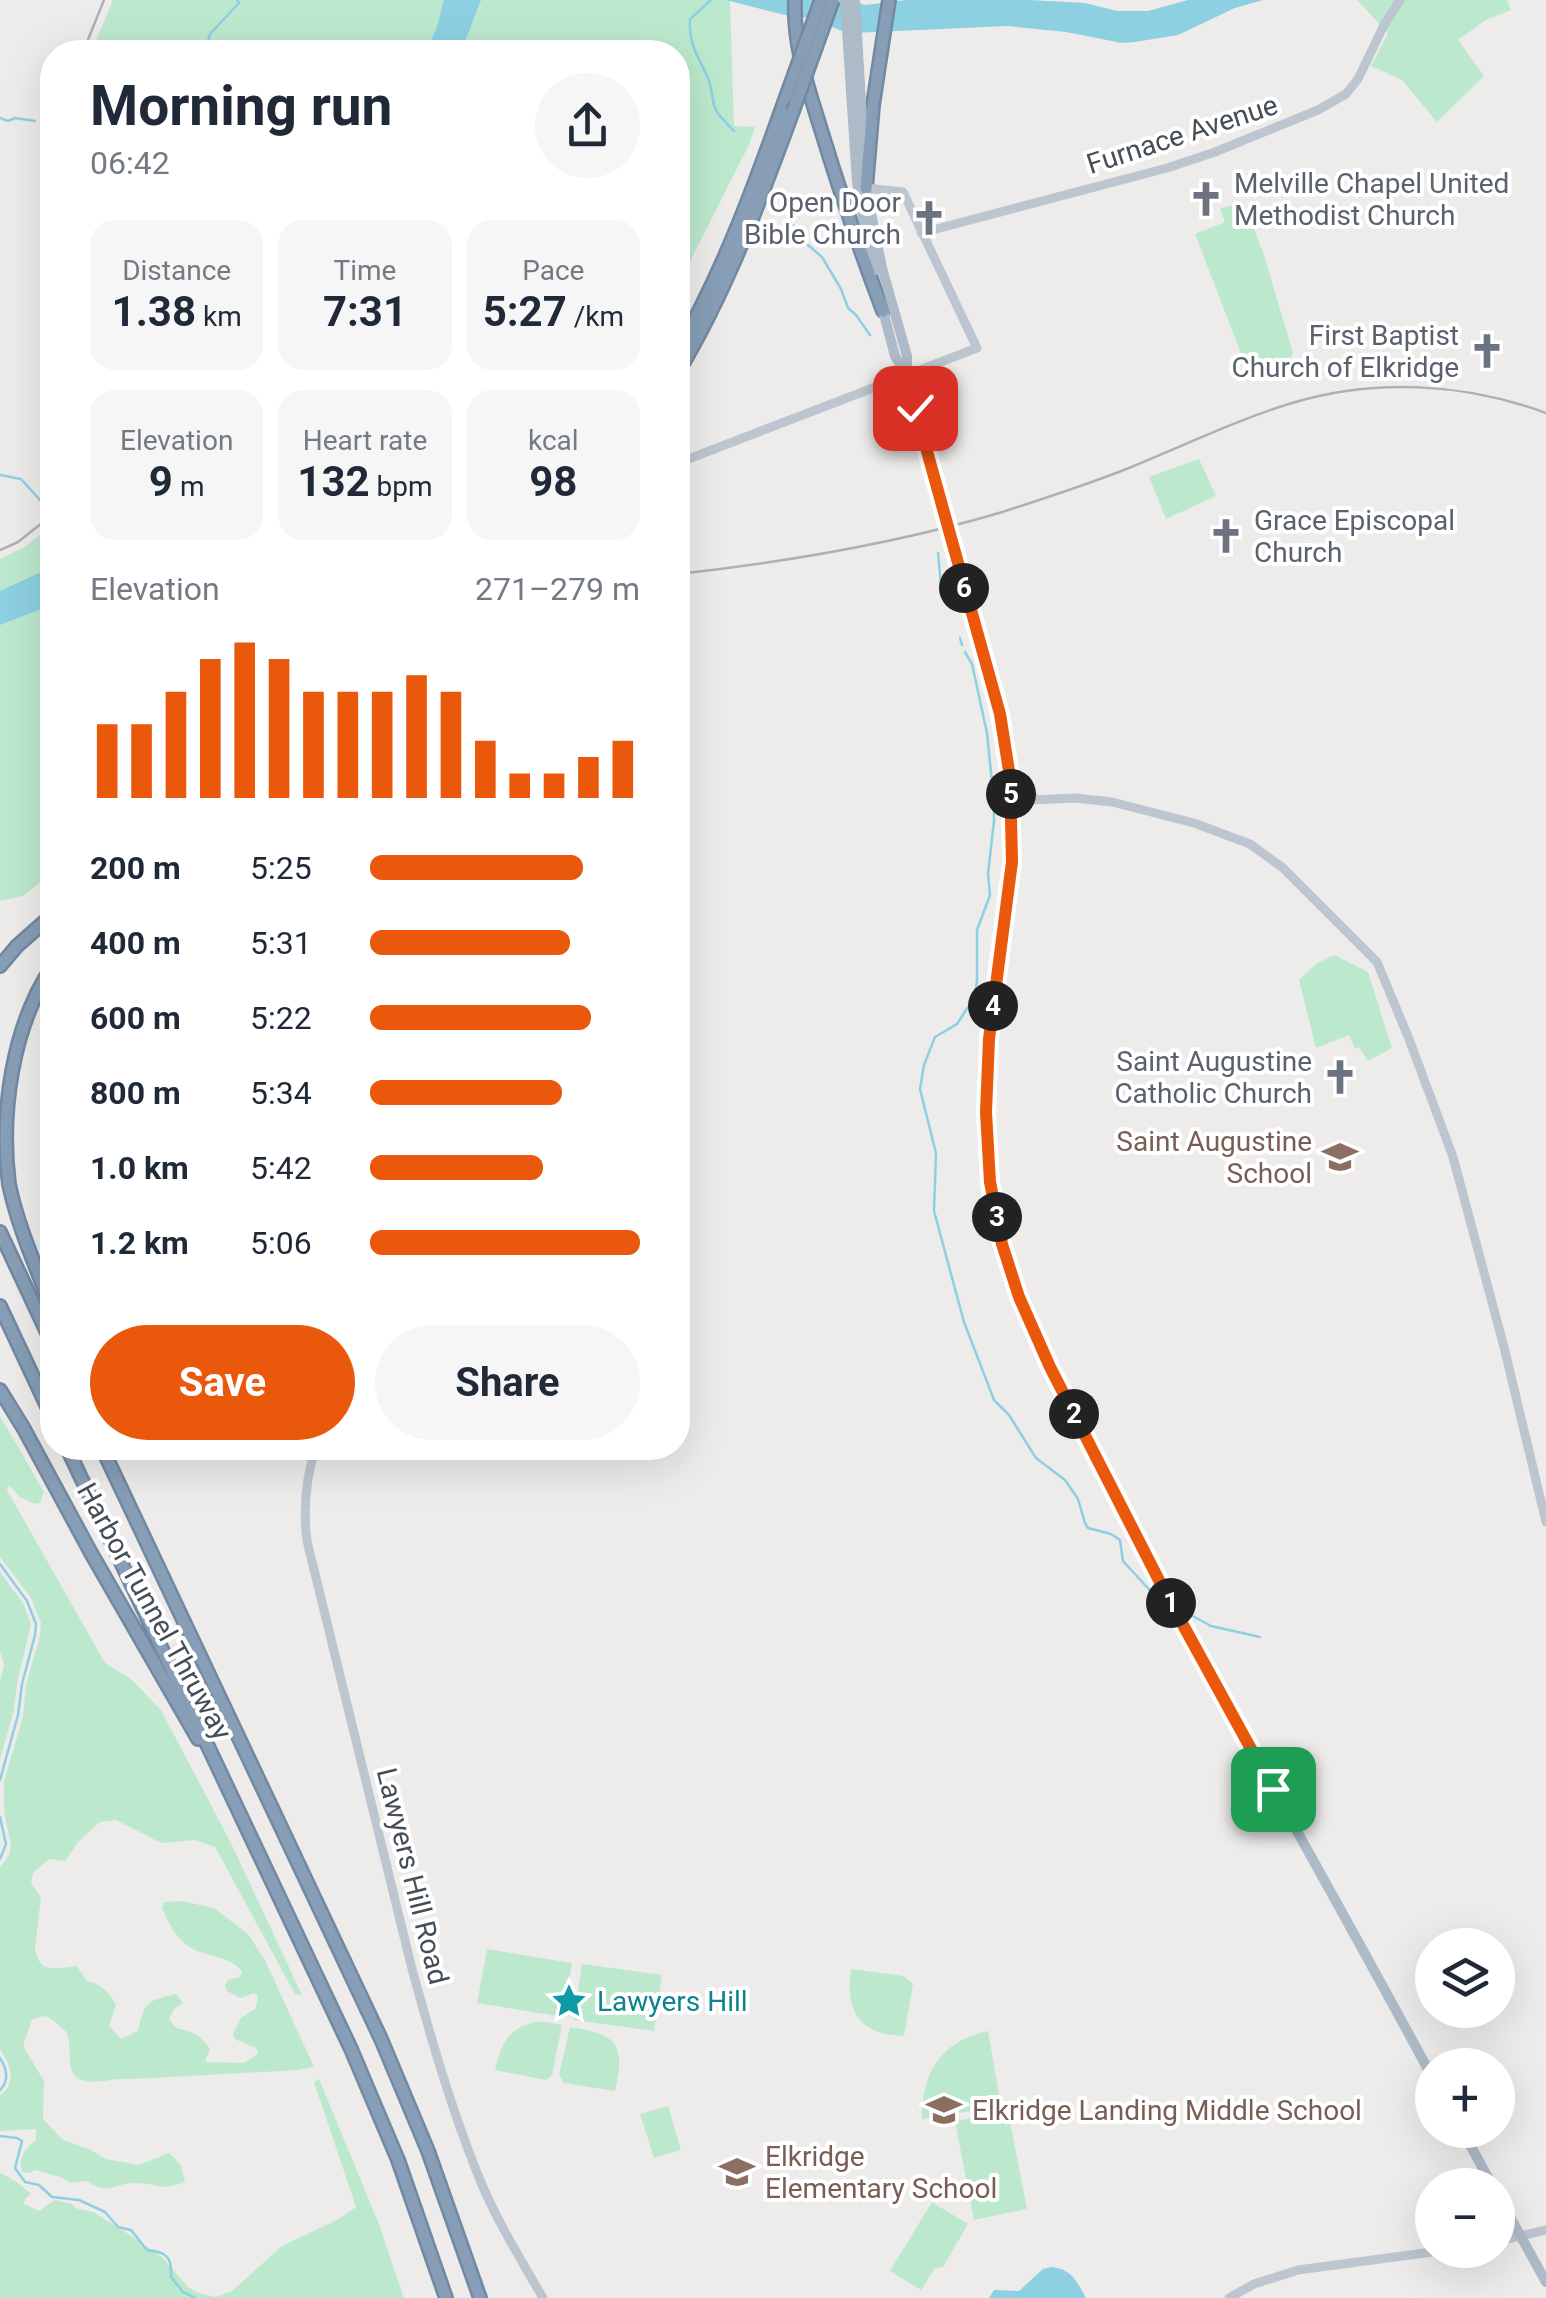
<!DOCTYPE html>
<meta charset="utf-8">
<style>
:root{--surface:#fff;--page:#f6f6f7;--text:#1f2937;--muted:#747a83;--accent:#ea580c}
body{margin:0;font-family:Roboto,sans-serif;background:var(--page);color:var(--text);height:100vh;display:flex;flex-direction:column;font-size:38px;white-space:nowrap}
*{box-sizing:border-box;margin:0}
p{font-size:32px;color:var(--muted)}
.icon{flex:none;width:55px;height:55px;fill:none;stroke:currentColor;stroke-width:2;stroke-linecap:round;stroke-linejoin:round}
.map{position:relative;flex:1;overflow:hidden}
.sheet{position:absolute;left:40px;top:40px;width:650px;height:1420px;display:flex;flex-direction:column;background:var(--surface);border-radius:40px;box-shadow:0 10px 40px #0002}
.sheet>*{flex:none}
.fabs{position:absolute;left:1415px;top:1928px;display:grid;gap:20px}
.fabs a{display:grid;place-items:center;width:100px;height:100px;border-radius:50%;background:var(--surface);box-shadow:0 10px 40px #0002;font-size:50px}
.pin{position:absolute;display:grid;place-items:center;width:85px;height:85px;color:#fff;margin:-42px;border-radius:20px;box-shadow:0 5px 15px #0006}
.km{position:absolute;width:50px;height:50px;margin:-25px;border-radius:50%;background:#222;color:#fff;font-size:28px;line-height:50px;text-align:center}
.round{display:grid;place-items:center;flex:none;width:105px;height:105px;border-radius:52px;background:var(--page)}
.head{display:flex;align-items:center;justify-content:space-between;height:170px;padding:0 50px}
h1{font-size:55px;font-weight:700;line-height:75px}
.metrics{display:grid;grid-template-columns:repeat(3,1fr);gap:15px;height:170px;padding:10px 50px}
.metrics div{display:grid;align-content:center;border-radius:25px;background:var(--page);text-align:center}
.metrics b{font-size:42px;font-weight:700}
.metrics small{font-size:28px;font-weight:400}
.metrics p{font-size:28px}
.chart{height:280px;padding:20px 50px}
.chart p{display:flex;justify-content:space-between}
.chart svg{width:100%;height:180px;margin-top:10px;stroke:var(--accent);stroke-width:6}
.primary-button{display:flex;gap:20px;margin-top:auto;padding:20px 50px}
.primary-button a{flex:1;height:115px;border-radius:60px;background:var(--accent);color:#fff;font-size:40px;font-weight:700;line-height:115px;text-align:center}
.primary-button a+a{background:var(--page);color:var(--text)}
ul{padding:0 50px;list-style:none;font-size:32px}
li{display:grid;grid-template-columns:160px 120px 1fr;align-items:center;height:75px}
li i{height:25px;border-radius:12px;background:var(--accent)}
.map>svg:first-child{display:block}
</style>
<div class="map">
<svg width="1546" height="2298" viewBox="0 0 1546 2298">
<rect width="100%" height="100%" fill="#eeebeb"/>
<path fill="#bce9ce" d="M 113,0 L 730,0 L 734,126 L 755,127 L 749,145 L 685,271 L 678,281 L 678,52 L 91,52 Z
M 1357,0 L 1507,0 L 1511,10 L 1486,20 L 1458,40 L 1484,76 L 1437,122 L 1402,80 L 1371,66 L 1388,33 Z
M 1243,201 L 1264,255 L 1293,353 C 1286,373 1268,372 1250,377 L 1195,234 L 1225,222 L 1220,209 Z
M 1199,459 L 1216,496 L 1166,519 L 1149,477 Z
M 52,526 L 52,873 L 23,896 L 0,901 L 0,559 L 23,548 Z
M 1334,955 L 1368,972 L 1392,1048 L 1368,1061 L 1359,1047 L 1355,1049 L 1349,1035 L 1316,1048 L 1299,980 L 1316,964 Z
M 0,1416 L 44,1492 L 40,1503 L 35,1504 L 20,1497 L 9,1485 L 7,1490 L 105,1663 L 131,1679 L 161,1710 L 231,1843 L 302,1995 L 295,1994 L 215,1847 L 195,1840 L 161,1843 L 116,1820 L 100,1822 L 78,1842 L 65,1861 L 49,1859 L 33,1873 L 31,1883 L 41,1897 L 35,1948 C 39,1975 56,1968 77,1966 L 86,1980 C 100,1984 109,1991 116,2005 L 109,2026 L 121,2039 L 138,2031 C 146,2000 145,2002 176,1994 L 183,2003 L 174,2009 L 169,2019 L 176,2028 C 192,2031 200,2035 210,2049 L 205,2062 L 244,2063 L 259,2053 L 256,2048 L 235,2039 L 233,2034 L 241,2018 L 256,2008 L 258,1996 L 254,1993 L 241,1998 L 227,1991 L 225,1985 L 228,1980 L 240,1977 L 242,1972 C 230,1955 209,1958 191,1948 C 176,1939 168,1922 162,1908 L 164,1902 L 181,1901 L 214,1908 L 248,1934 L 265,1960 L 314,2067 L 298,2070 L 134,2079 C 120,2076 89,2087 78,2078 C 64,2068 74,2046 66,2032 C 65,2030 56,2023 54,2021 C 45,2015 42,2015 32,2020 L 24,2042 L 24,2048 L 44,2081 L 43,2119 L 63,2140 L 91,2150 L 106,2159 L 139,2165 L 169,2153 L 181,2165 L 185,2182 C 159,2192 159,2183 135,2183 C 113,2183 109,2196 87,2181 L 71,2183 L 60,2177 L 35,2170 L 30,2173 L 22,2172 C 18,2156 25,2149 36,2140 L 36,2129 L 0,2131 L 0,2096 C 17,2082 11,2066 0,2049 L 0,1868 L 9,1855 L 11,1845 L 4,1812 L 4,1782 L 23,1716 L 26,1685 L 40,1636 L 41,1623 L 31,1598 L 0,1557 Z
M 0,1572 L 23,1603 L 31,1624 L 17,1684 L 13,1714 L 0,1759 L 0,1681 L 4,1665 L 0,1651 Z
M 487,1949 L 572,1963 L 563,2017 L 477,2003 Z
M 582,1964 L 662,1975 L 654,2031 L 574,2020 Z
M 851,1969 L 904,1976 L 913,1984 L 904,2036 C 859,2035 845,2011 851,1969 Z
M 535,2022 L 547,2022 L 562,2025 L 552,2075 L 546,2080 L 495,2070 C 502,2043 506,2030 535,2022 Z
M 570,2027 C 617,2034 626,2044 615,2091 L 564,2083 L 559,2075 Z
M 988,2031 L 1000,2100 L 996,2107 L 922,2119 C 922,2072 941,2041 988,2031 Z
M 319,2079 L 379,2224 L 404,2298 L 0,2298 L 0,2173 C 8,2175 25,2188 31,2194 L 25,2199 L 24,2204 L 39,2211 L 55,2200 L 72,2204 L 75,2208 L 93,2212 L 124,2231 L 162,2257 L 188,2287 L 199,2293 L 216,2297 L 232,2291 L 282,2246 L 339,2219 L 356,2207 L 314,2082 Z
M 668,2106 L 681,2150 L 654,2158 L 640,2114 Z
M 1008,2111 L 1027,2209 L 974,2220 L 955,2121 Z
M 932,2202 L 968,2224 L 943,2267 L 935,2268 L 921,2290 L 890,2271 Z"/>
<path fill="#8dd0e2" d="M 444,0 L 481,0 L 461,52 L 425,52 L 436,30 Z
M 726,0 L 848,0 L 865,5 L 906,0 L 1029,0 L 1085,3 L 1117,11 L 1148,11 L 1188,0 L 1263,0 L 1235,8 L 1178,35 L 1135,42 L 1122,43 L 1066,32 L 1007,26 L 854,33 L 842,31 L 809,18 L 785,15 Z
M 52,567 L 52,605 L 0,625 L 0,591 Z
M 1052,2267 C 1072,2269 1077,2282 1086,2298 L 989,2298 L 994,2290 L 1019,2291 L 1043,2269 Z"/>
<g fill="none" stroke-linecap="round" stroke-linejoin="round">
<path stroke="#8dd0e2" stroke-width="2.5" d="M 711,0 L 690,19 C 688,47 700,57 709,81 C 713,91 711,102 717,112 C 722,119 728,125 734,131
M 205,52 L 210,34 L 239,3 L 237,0
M 0,118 L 8,121 L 15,118 L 35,121
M 793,225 L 801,239 L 822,257 L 841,289 L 848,308 L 856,315 L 870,335
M 0,475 L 21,479 L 48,509
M 938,553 L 941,585
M 960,638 L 962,645
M 965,652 L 972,664 L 987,733 L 994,802 L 994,821 L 988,874 L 990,895 L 977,930 L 977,980 L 975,998
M 968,1007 L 957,1024 L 935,1037 L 924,1065 L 920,1089 L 936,1153 L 934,1211 L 964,1322 L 994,1400 L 1009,1415 L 1036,1458 L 1065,1480 L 1078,1499 L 1085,1523 L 1088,1528 L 1111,1534 L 1120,1540 L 1123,1561 L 1156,1597
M 0,1564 L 27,1601 L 36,1624 L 35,1635 L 22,1684 L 18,1715 L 0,1780
M 1191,1615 L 1211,1626 L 1260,1637
M 0,1817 L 6,1844 L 0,1859
M 0,2058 C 7,2069 9,2081 0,2090
M 0,2136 L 17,2138 L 22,2141 L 15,2168 L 25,2182 L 39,2185 L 52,2197 L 79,2200 L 105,2212 L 118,2227 L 131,2230 L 147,2250 C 167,2252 172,2257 171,2277 L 183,2292 L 195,2298"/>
<defs>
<path id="highway" d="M 795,0 C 793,48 809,90 823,136 C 841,195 861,253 883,311
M 866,188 L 873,105 L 889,0
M 678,350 C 724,270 755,184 786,97
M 678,372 C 727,290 760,201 793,111
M 0,966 L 17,946 L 52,915
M 52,967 C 12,1027 0,1113 9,1184 C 18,1228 37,1268 52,1309
M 0,1232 L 52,1343
M 0,1306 L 52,1417
M 0,1390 L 24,1429 L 91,1553 L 198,1739
M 67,1448 L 351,2049 L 398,2160 L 446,2298
M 102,1448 L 381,2039 L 428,2151 L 480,2298"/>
</defs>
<use href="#highway" stroke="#7289a2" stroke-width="16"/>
<path stroke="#bdc6d0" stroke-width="9" d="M 921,233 L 1167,168 L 1215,152 L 1318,110 L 1346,94 L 1358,79 L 1384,25 L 1400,0
M 678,463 L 977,348 L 903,192 L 866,188
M 1010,777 L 1023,791 L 1035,798
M 1012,801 L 1075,798 L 1112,802 L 1194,823 L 1250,844 L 1283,868 L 1377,962 L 1409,1039 L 1453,1157 L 1504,1347 L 1546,1522
M 316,1448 C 305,1479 303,1508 307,1541 L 412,1969 C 431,2038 451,2108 478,2175 C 495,2218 520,2258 543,2298
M 1498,2241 L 1546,2230
M 1229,2298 L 1254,2284 L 1298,2270 L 1447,2250"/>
<path stroke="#adbac8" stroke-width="10" d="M 845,0 L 857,182 L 873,272
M 855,0 L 866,188 L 882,268 L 907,356 L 907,374
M 881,303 L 895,356 L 907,377 C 928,456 950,536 972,615 C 989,677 1009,738 1012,803 C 1015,873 1001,943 992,1012 C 983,1089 983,1165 1002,1240 C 1025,1334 1077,1420 1121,1506 C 1220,1699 1330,1886 1432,2077
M 1462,2130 L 1492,2185
M 1498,2195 L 1546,2282"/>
<use href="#highway" stroke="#879eb6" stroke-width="11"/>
<path stroke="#aeb0b5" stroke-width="2.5" d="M 83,52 L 104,0
M 0,550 L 18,542 L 52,515
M 678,574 C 786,562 894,544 999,513 C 1043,499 1086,485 1129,468 C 1183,446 1236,420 1292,403 C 1375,378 1465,383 1546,413"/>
<defs>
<path id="highway-bridge" d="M 786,97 L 821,0
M 793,111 L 833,0"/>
</defs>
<use href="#highway-bridge" stroke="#7289a2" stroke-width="16" stroke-linecap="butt"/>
<use href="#highway-bridge" stroke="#879eb6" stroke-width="11"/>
</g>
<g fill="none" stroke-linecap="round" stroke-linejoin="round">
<defs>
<path id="route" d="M 915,408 L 1000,714 L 1010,777 L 1012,862 L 989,1039 L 986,1112 L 990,1182 L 1002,1244 L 1019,1297 L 1050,1367 L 1165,1592 L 1273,1789"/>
</defs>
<use href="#route" stroke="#fff" stroke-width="20"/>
<use href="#route" stroke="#ea580c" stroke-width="12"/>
</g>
<defs>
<symbol id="church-bare" viewBox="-9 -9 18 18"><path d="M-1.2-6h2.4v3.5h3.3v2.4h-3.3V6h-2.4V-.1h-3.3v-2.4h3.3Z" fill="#6b7280" stroke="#fff" stroke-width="2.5" paint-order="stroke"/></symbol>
<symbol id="school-bare" viewBox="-9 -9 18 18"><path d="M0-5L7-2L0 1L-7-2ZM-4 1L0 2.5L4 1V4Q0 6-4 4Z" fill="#8d6e63" stroke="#fff" stroke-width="2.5" paint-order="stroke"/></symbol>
<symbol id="sight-bare" viewBox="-9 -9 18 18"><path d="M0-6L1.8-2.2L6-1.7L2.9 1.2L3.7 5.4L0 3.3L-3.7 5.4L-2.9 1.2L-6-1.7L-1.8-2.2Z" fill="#0f9aa8" stroke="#fff" stroke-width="2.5" paint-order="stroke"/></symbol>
</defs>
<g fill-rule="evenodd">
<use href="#church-bare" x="1181" y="174" width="50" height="50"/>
<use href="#church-bare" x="904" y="193" width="50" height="50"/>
<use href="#church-bare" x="1462" y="326" width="50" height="50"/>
<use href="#church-bare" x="1201" y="511" width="50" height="50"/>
<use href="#church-bare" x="1315" y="1052" width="50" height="50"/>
<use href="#school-bare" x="1315" y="1132" width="50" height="50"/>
<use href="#sight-bare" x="544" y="1976" width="50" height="50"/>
<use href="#school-bare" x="919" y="2085" width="50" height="50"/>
<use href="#school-bare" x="712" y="2147" width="50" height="50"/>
</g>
<g text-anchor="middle" stroke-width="8" stroke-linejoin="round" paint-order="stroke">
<g font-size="28" fill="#454e56" stroke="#fff">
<text transform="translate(1182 134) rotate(-18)" y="10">Furnace Avenue</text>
<text transform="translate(155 1611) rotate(61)" y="10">Harbor Tunnel Thruway</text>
<text transform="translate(413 1876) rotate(76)" y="10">Lawyers Hill Road</text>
</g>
<g font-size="28" fill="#5b616d" stroke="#fff" text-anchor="end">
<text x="1234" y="193" text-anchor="start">Melville Chapel United<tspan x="1234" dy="32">Methodist Church</tspan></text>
<text x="901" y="212">Open Door<tspan x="901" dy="32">Bible Church</tspan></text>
<text x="1459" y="345">First Baptist<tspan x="1459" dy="32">Church of Elkridge</tspan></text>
<text x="1254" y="530" text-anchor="start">Grace Episcopal<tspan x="1254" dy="32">Church</tspan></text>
<text x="1312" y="1071">Saint Augustine<tspan x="1312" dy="32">Catholic Church</tspan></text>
</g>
<g font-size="28" fill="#785e54" stroke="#fff" text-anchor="start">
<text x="1312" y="1151" text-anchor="end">Saint Augustine<tspan x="1312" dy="32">School</tspan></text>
<text x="972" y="2120">Elkridge Landing Middle School</text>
<text x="765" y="2166">Elkridge<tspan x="765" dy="32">Elementary School</tspan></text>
</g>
<g font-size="28" fill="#0d838f" stroke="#fff" text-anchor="start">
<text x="597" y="2011">Lawyers Hill</text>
</g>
</g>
</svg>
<div class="fabs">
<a><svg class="icon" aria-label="layers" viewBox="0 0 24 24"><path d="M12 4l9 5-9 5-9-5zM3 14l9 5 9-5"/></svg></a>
<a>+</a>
<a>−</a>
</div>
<div class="pin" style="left:1273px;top:1789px;background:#1e9e55"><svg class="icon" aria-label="arrive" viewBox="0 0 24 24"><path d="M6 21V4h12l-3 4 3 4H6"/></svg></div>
<div class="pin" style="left:915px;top:408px;background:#d93025"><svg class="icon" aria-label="check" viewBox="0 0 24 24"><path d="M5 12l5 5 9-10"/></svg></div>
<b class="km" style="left:1171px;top:1603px">1</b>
<b class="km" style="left:1074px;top:1414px">2</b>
<b class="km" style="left:997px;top:1217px">3</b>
<b class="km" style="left:993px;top:1006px">4</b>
<b class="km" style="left:1011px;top:794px">5</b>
<b class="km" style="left:964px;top:588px">6</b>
<section class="sheet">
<div class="head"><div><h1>Morning run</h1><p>06:42</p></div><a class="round"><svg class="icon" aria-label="share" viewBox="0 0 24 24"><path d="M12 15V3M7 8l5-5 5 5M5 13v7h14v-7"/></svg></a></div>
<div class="metrics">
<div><p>Distance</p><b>1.38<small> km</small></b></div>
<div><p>Time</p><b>7:31</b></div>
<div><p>Pace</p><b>5:27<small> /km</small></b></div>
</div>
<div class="metrics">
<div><p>Elevation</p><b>9<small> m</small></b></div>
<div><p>Heart rate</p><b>132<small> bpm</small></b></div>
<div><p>kcal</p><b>98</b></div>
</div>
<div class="chart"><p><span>Elevation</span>271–279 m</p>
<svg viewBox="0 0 160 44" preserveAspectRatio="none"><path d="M5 44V26M15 44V26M25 44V18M35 44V10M45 44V6M55 44V10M65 44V18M75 44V18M85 44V18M95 44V14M105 44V18M115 44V30M125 44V38M135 44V38M145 44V34M155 44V30"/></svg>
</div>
<ul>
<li><b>200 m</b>5:25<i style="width:79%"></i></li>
<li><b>400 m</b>5:31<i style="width:74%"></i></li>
<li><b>600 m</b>5:22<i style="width:82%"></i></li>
<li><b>800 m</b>5:34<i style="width:71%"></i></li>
<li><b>1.0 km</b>5:42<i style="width:64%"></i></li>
<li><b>1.2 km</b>5:06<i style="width:100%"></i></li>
</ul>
<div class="primary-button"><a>Save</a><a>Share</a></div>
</section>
</div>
